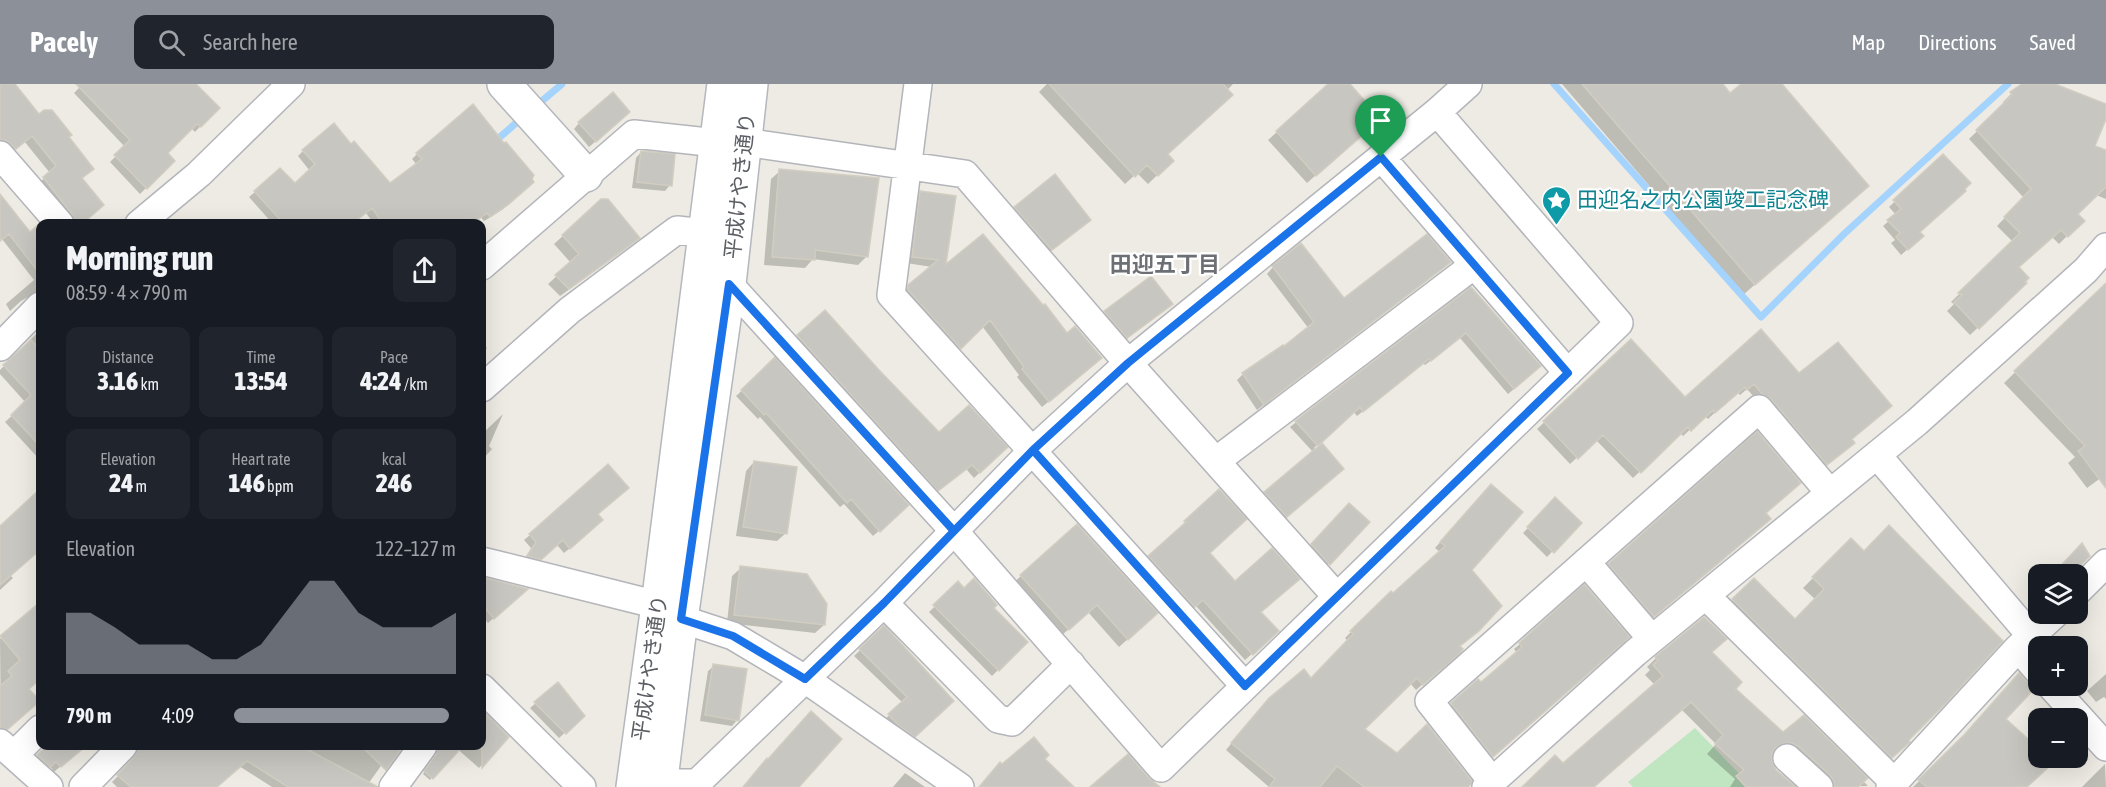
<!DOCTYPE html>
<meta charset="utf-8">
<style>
:root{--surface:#171b24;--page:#20242c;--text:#f1f3f6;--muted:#9ea1a6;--accent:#8c9099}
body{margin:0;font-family:"Asap Condensed","Noto Sans JP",sans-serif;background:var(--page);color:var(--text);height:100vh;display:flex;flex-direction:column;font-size:22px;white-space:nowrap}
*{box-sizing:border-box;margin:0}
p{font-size:20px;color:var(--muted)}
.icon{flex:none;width:33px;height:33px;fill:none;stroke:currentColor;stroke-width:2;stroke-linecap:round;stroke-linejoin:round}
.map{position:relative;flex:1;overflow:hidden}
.panel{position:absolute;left:36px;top:135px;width:450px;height:531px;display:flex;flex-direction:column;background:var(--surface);border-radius:12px;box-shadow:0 6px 24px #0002}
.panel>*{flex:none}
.tools{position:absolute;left:2028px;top:480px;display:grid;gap:12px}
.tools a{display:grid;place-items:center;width:60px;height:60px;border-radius:12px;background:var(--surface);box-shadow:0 6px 24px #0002;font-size:30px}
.pin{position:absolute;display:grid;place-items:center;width:51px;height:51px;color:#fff;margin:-62px -26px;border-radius:50% 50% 50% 0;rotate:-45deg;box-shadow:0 0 6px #0007}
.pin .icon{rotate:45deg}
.round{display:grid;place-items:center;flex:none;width:63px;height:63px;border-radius:12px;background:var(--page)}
.headline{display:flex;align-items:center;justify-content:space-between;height:102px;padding:0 30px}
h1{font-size:33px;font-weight:800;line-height:45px}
.figures{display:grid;grid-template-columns:repeat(3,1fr);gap:9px;height:102px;padding:6px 30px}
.figures div{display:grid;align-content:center;border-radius:12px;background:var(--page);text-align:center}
.figures b{font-size:26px;font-weight:800}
.figures small{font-size:16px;font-weight:400}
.figures p{font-size:16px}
.chart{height:168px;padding:12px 30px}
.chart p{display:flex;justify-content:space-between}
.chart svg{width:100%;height:108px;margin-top:6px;fill:var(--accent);opacity:.7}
ul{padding:0 30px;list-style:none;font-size:20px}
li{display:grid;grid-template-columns:96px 72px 1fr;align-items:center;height:45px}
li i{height:15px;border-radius:8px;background:var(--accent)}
header{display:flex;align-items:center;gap:36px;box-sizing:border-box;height:84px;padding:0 30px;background:var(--accent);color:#fff}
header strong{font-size:28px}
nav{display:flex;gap:33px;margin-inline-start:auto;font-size:21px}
.search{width:420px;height:54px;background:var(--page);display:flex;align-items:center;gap:15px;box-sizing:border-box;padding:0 21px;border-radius:12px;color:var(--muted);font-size:22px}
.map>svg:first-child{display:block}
</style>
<header>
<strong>Pacely</strong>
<div class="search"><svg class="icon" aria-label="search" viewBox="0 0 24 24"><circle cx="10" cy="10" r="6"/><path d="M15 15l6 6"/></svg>Search here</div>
<nav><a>Map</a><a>Directions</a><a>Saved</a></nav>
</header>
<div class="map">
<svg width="2106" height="703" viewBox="0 0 2106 703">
<rect width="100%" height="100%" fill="#edebe3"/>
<path fill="#c0e5c1" d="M 1695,644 L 1752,703 L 1633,703 L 1628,698 Z"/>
<path fill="#0003" d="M 0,0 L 13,0 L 39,32 L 68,53 L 86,91 L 81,95 L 81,140 L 67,140 L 37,101 L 50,89 L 24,57 L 9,71 L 0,63 Z
M 83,0 L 194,0 L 218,24 L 195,48 L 191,44 L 166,69 L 173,77 L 140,110 L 110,78 L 125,63 L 74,9 Z
M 1047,0 L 1233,0 L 1166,71 L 1172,77 L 1148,100 L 1137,89 L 1125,100 L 1039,8 Z
M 1330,0 L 1348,0 L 1370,43 L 1307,99 L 1268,56 Z
M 1562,0 L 1721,0 L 1730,11 L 1743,0 L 1780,0 L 1867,102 L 1743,211 Z
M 2024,0 L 2051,0 L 2106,21 L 2106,31 L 2093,63 L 2106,68 L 2106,115 L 2096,111 L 2076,130 L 2082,137 L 2059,160 L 2052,153 L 2018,184 L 2025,199 L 1970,251 L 1947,227 L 1954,220 L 1951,218 L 2013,158 L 1997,142 L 2024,114 L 1969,55 L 2005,20 L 2003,18 L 2011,10 Z
M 623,34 L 589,63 L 574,45 L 579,39 Z
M 303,67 L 390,102 L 417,81 L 412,75 L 417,70 L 527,104 L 502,126 L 484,137 L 481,133 L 472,140 L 374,140 L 366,129 L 352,140 L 273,140 L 249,113 L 255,108 L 295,101 L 310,87 L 298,72 Z
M 641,68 L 670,101 L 665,107 L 632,104 L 636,74 Z
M 1943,72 L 1916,158 L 1901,171 L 1891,159 L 1895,156 L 1883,142 L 1896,131 L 1889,123 Z
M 780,87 L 866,173 L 858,181 L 813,175 L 805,184 L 764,181 L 771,95 Z
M 921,109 L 944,184 L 1066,251 L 1094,280 L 1042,323 L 1017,293 L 1019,291 L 982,242 L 953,270 L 902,209 L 932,183 L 906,179 L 914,116 Z
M 601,117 L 638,154 L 630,162 L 560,212 L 548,200 L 571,179 L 554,160 Z
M 0,119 L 30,150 L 39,142 L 40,143 L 40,215 L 28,213 L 21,217 L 10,227 L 6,220 L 34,196 L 2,155 L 0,156 Z
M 1015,124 L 1080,144 L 1042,174 L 1007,132 Z
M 1449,178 L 1257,326 L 1237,296 L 1243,290 L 1283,265 L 1309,245 L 1267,190 L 1273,183 L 1344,216 Z
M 1151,194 L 1171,220 L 1118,262 L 1097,237 Z
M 1471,205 L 1534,288 L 1508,310 L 1460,254 L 1425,281 L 1423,279 L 1357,332 L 1353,327 L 1314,364 L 1334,393 L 1278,441 L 1257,417 L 1313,368 L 1290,343 Z
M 825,228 L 877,288 L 939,350 L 1006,363 L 974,394 L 966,385 L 932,411 L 792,258 Z
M 2060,245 L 2106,304 L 2106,392 L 2102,393 L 2087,404 L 2068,379 L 2075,373 L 2004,299 Z
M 40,246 L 40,376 L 5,338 L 26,319 L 0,290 L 0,286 Z
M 1761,247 L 1799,291 L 1890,322 L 1851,356 L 1846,365 L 1819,386 L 1747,305 L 1740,311 L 1737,308 L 1708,335 L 1705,332 L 1683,352 L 1680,349 L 1633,394 L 1596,356 L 1570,380 L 1537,345 L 1631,257 L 1685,315 Z
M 482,256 L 487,264 L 482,269 Z
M 775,276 L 902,427 L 873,452 L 844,420 L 840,423 L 760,333 L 758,335 L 736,312 Z
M 503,330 L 489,362 L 492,365 L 482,376 L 482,350 Z
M 754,378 L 786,449 L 777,457 L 736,452 L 746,387 Z
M 40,407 L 40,465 L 10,491 L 13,494 L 0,506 L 0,444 Z
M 1219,407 L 1208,469 L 1260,529 L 1270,554 L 1245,576 L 1196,522 L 1188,529 L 1143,479 Z
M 1485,408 L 1470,486 L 1459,563 L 1450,576 L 1416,606 L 1410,599 L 1363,645 L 1397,671 L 1466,703 L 1269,703 L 1226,666 L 1262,622 L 1311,596 L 1348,557 L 1345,554 L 1351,548 L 1391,509 L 1393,511 L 1440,468 L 1435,464 Z
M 1555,416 L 1580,439 L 1547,473 L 1523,449 Z
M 1349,421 L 1368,439 L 1323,486 L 1306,467 Z
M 1765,429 L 1723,476 L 1648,538 L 1604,486 L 1609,481 Z
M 596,431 L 596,442 L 564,469 L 557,461 L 534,480 L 523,478 L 531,464 L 524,456 L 530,451 Z
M 1851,456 L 1898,667 L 1881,682 L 1723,526 L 1754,496 L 1795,537 L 1816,516 L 1803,504 Z
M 741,484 L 824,541 L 815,549 L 727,539 L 732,492 Z
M 1021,492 L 1148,537 L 1119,563 L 1088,528 L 1061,552 L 1013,499 Z
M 482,495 L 525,506 L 488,539 L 482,532 Z
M 958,500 L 992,524 L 1026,558 L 992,592 L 929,528 Z
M 33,527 L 40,535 L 40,550 L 34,556 L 40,564 L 40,594 L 27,605 L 33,622 L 1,649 L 0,555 Z
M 884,543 L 947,622 L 908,657 L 884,636 L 903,619 L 854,572 Z
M 1622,559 L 1487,678 L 1446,626 L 1478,597 L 1481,600 L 1517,569 L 1514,565 L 1520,560 Z
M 1710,569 L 1734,605 L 1783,650 L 1863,697 L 1868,702 L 1823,703 L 1782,667 L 1772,667 L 1771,680 L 1775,687 L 1793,703 L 1730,703 L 1735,695 L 1707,670 L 1716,660 L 1682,626 L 1593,703 L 1562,681 L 1655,601 L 1645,591 L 1650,586 L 1647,583 L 1656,574 Z
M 714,582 L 737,636 L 732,642 L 700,637 L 708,587 Z
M 2106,590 L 2106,615 L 2104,613 L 2096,618 L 2087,607 Z
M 536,619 L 583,632 L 559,654 L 530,624 Z
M 482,628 L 507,653 L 479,684 L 454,662 L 482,662 Z
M 2004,635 L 2038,666 L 2038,674 L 2047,674 L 2052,678 L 2025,703 L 1913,703 L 1958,660 Z
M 49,662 L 76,662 L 79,666 L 54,688 L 50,682 L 43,687 L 32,677 Z
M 136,662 L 395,662 L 366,703 L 272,703 L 239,682 L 216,703 L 117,703 L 112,698 L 129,681 L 133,673 L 132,666 Z
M 437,670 L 446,678 L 430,696 L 423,690 Z
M 2105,680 L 2106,703 L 2082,703 Z
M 905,689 L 925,703 L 893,703 Z"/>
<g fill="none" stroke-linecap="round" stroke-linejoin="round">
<path stroke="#a4d3fd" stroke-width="7" d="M 1554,0 L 1761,233 L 1844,150 L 2008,0
M 536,22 L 562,0
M 493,59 L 523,33"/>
</g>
<path fill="#c8c6c0" stroke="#d2cdc1" stroke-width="1.5" d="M 0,0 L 15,0 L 39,30 L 44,26 L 52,26 L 72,51 L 69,53 L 94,85 L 82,94 L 104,121 L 82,140 L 75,140 L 72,130 L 43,93 L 56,82 L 32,52 L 16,65 L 6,56 L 0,56 Z
M 76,0 L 196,0 L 220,24 L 201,43 L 197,40 L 168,69 L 175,77 L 147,105 L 114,71 L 130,56 Z
M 1049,0 L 1223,0 L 1233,11 L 1168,70 L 1174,77 L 1158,92 L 1147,81 L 1135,93 Z
M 1328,0 L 1350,0 L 1381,35 L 1316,92 L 1276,47 Z
M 1582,0 L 1723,0 L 1730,9 L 1741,0 L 1782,0 L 1869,102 L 1755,201 Z
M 2022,0 L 2055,0 L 2106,20 L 2106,35 L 2095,62 L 2106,66 L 2106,103 L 2078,130 L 2085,137 L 2068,153 L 2061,146 L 2019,183 L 2029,194 L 2025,198 L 2027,199 L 1979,245 L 1954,218 L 1962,211 L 1958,209 L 2020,149 L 2004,133 L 2031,105 L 1976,46 L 2012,11 L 2010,8 Z
M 613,8 L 630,28 L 596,58 L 578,38 Z
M 473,20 L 504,59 L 506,58 L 534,91 L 532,95 L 534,98 L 509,120 L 490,133 L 487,129 L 472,140 L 383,140 L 372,124 L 352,140 L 284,140 L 254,107 L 280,84 L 295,99 L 315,80 L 302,66 L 334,39 L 351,60 L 354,57 L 390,99 L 422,75 L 416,69 Z
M 641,67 L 675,70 L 672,102 L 637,98 Z
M 1943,70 L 1971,99 L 1965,105 L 1966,107 L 1920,148 L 1924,152 L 1908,166 L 1896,153 L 1900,149 L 1887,136 L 1901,125 L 1893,116 Z
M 779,85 L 879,94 L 868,173 L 815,166 L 815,176 L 772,173 Z
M 1055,90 L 1091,136 L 1052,166 L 1014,123 Z
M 920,107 L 956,112 L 946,180 L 983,150 L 1043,221 L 1045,220 L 1067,249 L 1075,242 L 1102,274 L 1049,318 L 1022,285 L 1024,283 L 990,236 L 961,265 L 908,206 L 908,201 L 938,176 L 912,173 Z
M 0,110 L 30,148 L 39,140 L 40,142 L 40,190 L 9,150 L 0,157 Z
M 601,115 L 608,115 L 640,154 L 569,205 L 555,191 L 579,170 L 562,151 Z
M 1427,150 L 1451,178 L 1264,321 L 1242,289 L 1283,261 L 1284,262 L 1314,238 L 1272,182 L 1301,159 L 1344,214 Z
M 1151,192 L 1173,220 L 1127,254 L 1104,227 Z
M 2106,199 L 2106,404 L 2078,367 L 2085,362 L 2014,287 Z
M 1471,203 L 1541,282 L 1514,305 L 1466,249 L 1431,277 L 1429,275 L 1363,328 L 1360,323 L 1318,362 L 1295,337 Z
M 825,226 L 879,286 L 939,348 L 969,321 L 1008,363 L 980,389 L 972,381 L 938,407 L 797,251 Z
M 1761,245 L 1799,289 L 1838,258 L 1892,322 L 1852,355 L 1855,359 L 1827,381 L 1771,315 L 1762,310 L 1754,300 L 1747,306 L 1745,303 L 1715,329 L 1713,326 L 1691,347 L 1688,343 L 1641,389 L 1603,351 L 1578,375 L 1543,337 L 1631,255 L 1685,313 Z
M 31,256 L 40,265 L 40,362 L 11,331 L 31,311 L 3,281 Z
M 775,273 L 909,421 L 880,448 L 851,415 L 847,419 L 766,329 L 764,331 L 741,306 Z
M 1757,347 L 1801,399 L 1766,429 L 1771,435 L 1654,533 L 1608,480 Z
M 1322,359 L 1344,385 L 1287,433 L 1264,408 Z
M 754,377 L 797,383 L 787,450 L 743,443 Z
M 608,380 L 629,404 L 598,430 L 603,436 L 570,465 L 563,456 L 541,476 L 527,472 L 536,458 L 529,450 Z
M 1491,400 L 1523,428 L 1472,486 L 1502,522 L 1479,547 L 1460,562 L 1463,565 L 1458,571 L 1423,601 L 1417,594 L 1365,645 L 1397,669 L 1427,640 L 1472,697 L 1471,700 L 1468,703 L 1364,703 L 1337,682 L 1320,703 L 1269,703 L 1275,695 L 1231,659 L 1269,614 L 1304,585 L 1311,594 L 1353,550 L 1350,547 L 1391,507 L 1393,509 L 1445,462 L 1440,458 Z
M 40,405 L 40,466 L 0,501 L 0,442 Z
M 1219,405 L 1247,435 L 1210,469 L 1235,497 L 1272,464 L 1300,495 L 1261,528 L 1279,547 L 1253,571 L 1203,516 L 1195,523 L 1148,472 L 1186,438 L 1184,437 Z
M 1555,413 L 1582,439 L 1554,469 L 1527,443 Z
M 1349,419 L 1370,438 L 1330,481 L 1311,460 Z
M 1077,440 L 1158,529 L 1128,556 L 1097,521 L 1069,546 L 1020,491 Z
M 1889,441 L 2003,557 L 1945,620 L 1909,656 L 1910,658 L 1892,674 L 1732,515 L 1754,494 L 1795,535 L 1824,505 L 1812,493 L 1851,454 L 1864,467 Z
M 2082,459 L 2090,472 L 2072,490 L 2053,490 Z
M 740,482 L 807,490 L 827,520 L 825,541 L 734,531 Z
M 482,493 L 528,505 L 494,535 L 482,520 Z
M 974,494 L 997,521 L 994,524 L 1028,558 L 999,587 L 933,521 L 958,497 L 964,504 Z
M 1584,500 L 1630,553 L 1493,673 L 1451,619 L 1478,595 L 1481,598 L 1522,563 L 1519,559 Z
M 40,518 L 40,600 L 38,597 L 29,605 L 40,617 L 7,646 L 0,644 L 0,602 L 12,592 L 8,587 L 20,576 L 0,552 Z
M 1704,533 L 1727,555 L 1712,568 L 1742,598 L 1736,605 L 1783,648 L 1804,631 L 1868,694 L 1858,703 L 1834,703 L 1834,698 L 1830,691 L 1798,662 L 1791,659 L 1783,659 L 1775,664 L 1772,670 L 1772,678 L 1776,686 L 1796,703 L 1746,703 L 1736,692 L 1744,686 L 1715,660 L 1723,651 L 1691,618 L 1594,703 L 1522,703 L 1555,671 L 1563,679 L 1663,592 L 1653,581 L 1658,576 L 1655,573 Z
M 884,541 L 954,617 L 915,653 L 898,641 L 888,630 L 907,613 L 859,565 Z
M 713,580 L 747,585 L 739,637 L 705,631 Z
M 2019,589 L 2027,598 L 2036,603 L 2006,635 L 2038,664 L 2038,674 L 2049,674 L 2054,678 L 2027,703 L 1927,703 L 1918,696 L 1964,651 Z
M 558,598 L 585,632 L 566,650 L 534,618 Z
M 482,626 L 509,653 L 482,684 Z
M 811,627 L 842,655 L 799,703 L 743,703 L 767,674 L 768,675 Z
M 1034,653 L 1049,671 L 1045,675 L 1074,703 L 979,703 L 1000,678 L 1002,680 Z
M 46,662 L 86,662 L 61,683 L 56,678 L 50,683 L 37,671 Z
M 138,662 L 301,662 L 378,703 L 288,703 L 247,677 L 217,703 L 131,703 L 117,691 L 134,673 Z
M 361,662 L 404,662 L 386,686 Z
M 438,662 L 463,662 L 433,695 L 424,687 L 436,671 Z
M 1128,670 L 1149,694 L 1160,703 L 1090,703 Z"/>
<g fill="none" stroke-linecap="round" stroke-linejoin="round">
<defs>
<path id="street" d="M 918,0 L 891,211 L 1245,602
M 744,58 L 965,90 L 1128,279 L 1337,513
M 0,71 L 60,140
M 1381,73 L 1568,289
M 139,140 L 199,90 L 291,0
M 482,182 L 634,50 L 717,59
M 729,200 L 954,447 L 1161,684 L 1619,239 L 1437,28
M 0,263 L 40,222
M 482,304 L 570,226 L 677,146 L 705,149
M 1877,371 L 2032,553
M 1216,377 L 1474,181
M 482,477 L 658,521 L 681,535 L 733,552 L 805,595 L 960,703
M 1586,478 L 1652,555
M 2078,507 L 2106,479
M 1706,512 L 1894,698
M 884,519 L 998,635 L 1012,638 L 1071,580
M 2018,564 L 2038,587
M 2051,602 L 2106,663
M 482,604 L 582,703
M 0,659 L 49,703
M 14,671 L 40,645
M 1787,674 L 1819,703
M 1492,697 L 1429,617 L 1759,325 L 1830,409
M 661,699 L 697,699 L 884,519 L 1033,366 L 1128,279 L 1437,28 L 1468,0
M 83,703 L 123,662
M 393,703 L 423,662
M 1486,703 L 1635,569 L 1917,338 L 2086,186 L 2106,163
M 1890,703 L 2018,564 L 2055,530"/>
<path id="secondary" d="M 504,0 L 586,91
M 633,703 L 658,521 L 724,0
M 660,703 L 681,535 L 729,200 L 751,0"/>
</defs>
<use href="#street" stroke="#b3b5ba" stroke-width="30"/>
<use href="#secondary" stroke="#b4b7bd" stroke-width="36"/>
<use href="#street" stroke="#fff" stroke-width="27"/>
<use href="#secondary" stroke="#fff" stroke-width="33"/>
</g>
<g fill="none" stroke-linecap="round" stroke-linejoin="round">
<defs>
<path id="route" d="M 1381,73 L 1128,279 L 1033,366 L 884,519 L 805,595 L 733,552 L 681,535 L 729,200 L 954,447 L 1033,366 L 1245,602 L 1568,289 L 1381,73"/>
</defs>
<use href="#route" stroke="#fff" stroke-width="12"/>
<use href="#route" stroke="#1a73e8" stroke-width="8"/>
</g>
<defs>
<symbol id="sight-pin" viewBox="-11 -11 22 30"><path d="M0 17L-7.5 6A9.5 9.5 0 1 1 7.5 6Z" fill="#0f9aa8" stroke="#fff"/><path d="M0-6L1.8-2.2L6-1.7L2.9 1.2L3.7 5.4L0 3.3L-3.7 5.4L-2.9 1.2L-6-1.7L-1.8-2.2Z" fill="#fff"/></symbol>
</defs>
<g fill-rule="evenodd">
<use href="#sight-pin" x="1540" y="100" width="33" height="45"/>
</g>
<g text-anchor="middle" stroke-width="4.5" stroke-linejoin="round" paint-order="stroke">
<g font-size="21" fill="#5b5e63" stroke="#fff">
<text transform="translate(740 102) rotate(-84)" y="7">平成けやき通り</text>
<text transform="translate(650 584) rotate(-82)" y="7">平成けやき通り</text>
</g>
<g font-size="21" fill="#0d838f" stroke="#fff" text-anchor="start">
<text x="1577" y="123">田迎名之内公園竣工記念碑</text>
</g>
<g font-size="22" font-weight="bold" fill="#6c7075" stroke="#fff">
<text x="1165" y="188">田迎五丁目</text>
</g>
</g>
</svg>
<div class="tools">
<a><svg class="icon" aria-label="layers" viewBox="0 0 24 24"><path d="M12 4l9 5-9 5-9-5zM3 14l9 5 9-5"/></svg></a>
<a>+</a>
<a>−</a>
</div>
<div class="pin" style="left:1381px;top:73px;background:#1e9e55"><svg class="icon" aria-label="arrive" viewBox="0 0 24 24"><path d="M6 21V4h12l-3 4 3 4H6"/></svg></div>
<section class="panel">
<div class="headline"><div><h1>Morning run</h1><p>08:59 · 4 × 790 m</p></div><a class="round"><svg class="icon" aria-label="share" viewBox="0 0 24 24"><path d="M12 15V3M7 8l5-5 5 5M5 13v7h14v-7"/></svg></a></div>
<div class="figures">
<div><p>Distance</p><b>3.16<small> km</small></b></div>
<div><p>Time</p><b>13:54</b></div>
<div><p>Pace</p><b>4:24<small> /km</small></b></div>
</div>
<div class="figures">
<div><p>Elevation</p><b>24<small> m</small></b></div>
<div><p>Heart rate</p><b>146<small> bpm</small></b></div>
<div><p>kcal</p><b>246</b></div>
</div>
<div class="chart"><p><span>Elevation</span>122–127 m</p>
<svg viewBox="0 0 160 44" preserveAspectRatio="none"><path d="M0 44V19L10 19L20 25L30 32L40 32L50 32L60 38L70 38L80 32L90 19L100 6L110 6L120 19L130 25L140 25L150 25L160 19V44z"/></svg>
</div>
<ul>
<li><b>790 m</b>4:09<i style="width:97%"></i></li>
</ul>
</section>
</div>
